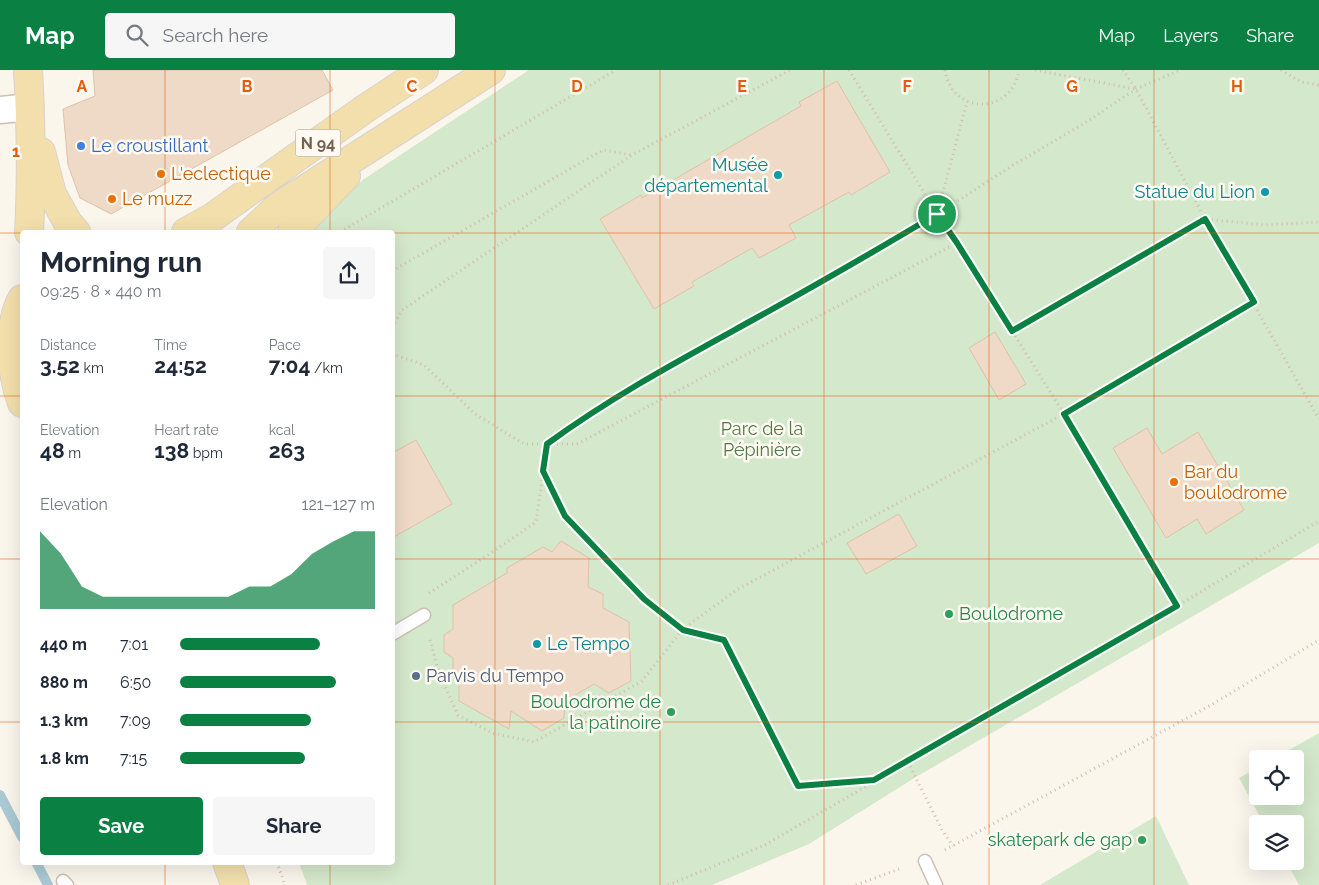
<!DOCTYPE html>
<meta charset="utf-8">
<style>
:root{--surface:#fff;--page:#f6f6f7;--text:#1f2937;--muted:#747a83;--accent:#0b8043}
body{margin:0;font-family:Raleway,sans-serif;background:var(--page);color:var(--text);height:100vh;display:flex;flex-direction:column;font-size:19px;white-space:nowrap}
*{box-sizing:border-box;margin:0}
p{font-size:16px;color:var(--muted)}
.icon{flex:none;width:28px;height:28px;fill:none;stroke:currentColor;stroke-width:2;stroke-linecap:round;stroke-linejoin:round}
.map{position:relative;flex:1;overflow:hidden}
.sheet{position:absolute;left:20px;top:160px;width:375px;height:635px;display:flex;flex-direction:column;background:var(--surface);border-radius:5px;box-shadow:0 5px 20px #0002}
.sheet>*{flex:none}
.fabs{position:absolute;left:1249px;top:680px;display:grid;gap:10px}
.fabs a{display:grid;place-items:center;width:55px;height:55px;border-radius:5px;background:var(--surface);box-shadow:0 5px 20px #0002;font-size:25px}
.pin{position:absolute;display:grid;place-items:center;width:42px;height:42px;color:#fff;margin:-21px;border:2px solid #fff;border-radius:50%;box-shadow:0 1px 5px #0007}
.round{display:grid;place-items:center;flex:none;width:52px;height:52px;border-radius:5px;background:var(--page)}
.overview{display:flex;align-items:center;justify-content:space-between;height:85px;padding:0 20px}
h1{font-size:28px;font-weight:700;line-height:38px}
.figures{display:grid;grid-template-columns:repeat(3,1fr);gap:8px;height:85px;padding:5px 20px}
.figures div{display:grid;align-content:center}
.figures b{font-size:21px;font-weight:700}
.figures small{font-size:14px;font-weight:400}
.figures p{font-size:14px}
.chart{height:140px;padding:10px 20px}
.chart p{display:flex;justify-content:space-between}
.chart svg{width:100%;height:90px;margin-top:5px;fill:var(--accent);opacity:.7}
.action{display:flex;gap:10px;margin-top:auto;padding:10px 20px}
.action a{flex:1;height:58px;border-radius:5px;background:var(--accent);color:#fff;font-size:20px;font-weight:700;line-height:58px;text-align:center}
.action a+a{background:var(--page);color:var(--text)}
ul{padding:0 20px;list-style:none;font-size:16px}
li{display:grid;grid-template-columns:80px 60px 1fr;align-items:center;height:38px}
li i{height:12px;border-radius:6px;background:var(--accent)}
header{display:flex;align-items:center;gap:30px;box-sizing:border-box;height:70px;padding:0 25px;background:var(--accent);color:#fff}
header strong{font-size:24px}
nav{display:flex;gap:28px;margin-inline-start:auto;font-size:18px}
.search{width:350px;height:45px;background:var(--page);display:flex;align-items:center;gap:12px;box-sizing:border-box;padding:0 18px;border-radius:5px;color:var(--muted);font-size:19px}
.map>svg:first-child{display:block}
</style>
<header>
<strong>Map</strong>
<div class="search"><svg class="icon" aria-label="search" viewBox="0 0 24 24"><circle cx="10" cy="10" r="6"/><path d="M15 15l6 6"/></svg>Search here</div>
<nav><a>Map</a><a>Layers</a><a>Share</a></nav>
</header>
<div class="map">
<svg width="1319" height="815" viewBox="0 0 1319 815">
<rect width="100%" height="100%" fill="#fbf6ec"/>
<path fill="#d4e8cb" d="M 529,0 L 1319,0 L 1319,473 L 916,707 L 809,774 L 712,815 L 307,815 L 299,793 L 392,792 L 392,162 L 303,162 L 364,109 Z
M 1319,663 L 1319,815 L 1299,815 L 1286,791 L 1295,791 L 1295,754 L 1264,754 L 1239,708 L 1257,698 L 1258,726 L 1295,726 L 1295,689 L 1273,689 Z
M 1156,746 L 1189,815 L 1040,815 Z"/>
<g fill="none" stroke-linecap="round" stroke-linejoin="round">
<path stroke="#a9c9d4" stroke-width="10" d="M 0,725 L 22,767
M 36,792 L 48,815"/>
</g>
<path fill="#eedac6" stroke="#dfc2a8" d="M 93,0 L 322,0 L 333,20 L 111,144 L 80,128 L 68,95 L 63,39 L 95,26 Z
M 837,11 L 890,102 L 851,125 L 849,122 L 789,155 L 796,168 L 759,188 L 752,178 L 692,212 L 694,216 L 654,239 L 600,149 L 641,125 L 642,128 L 801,36 L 799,32 Z
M 995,262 L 1026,314 L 999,330 L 969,278 Z
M 1147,358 L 1162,384 L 1198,362 L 1244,440 L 1206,464 L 1197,449 L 1166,468 L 1113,378 Z
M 416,370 L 452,434 L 392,468 L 392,383 Z
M 899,444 L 917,476 L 866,504 L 847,473 Z
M 561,471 L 589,488 L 588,517 L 603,524 L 603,538 L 629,552 L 631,611 L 609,623 L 594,614 L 565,631 L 564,648 L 542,661 L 511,641 L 509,659 L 459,631 L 459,609 L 453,605 L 453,588 L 444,582 L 444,565 L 453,559 L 453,535 L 507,503 L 507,498 L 543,477 L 552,482 Z"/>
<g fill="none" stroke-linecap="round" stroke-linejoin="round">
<defs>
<path id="service" d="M 392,564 L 424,545
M 925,791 L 936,815
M 63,811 L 67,815"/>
<path id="minor" d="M 0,40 L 30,37"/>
<path id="primary" d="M 28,0 C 31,54 32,108 29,162
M 41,82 L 52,124 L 68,153 L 76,162
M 186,162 L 213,147 L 366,38 L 424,0
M 251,162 L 279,136 L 491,0
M 292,162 L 346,106
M 22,229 C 7,255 11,305 22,333
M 227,792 L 235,815"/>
</defs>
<use href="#service" stroke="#ccc0b2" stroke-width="15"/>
<use href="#minor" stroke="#ccc0b2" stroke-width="29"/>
<use href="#primary" stroke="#d8d3ce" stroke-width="30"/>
<path stroke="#d3bda9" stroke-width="3" stroke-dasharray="1 4" stroke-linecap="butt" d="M 849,0 L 937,144 L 967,32
M 945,0 C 952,46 1012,45 1019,0
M 1035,0 L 1135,19
M 1123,0 L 1136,19 L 1205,149 L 1319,349
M 1281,0 L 1301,12 L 1319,15
M 937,144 L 957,173 L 1064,344 L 1254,232
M 340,162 L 616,0
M 392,201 L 603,80 L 632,85
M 392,257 L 402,240 L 632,85 L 790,0
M 1012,261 L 1205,149 L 1265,155 L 1319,152
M 392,284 L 424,295 L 475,344 L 524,374 L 577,374 L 957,173
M 543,402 L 565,446 L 644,529 L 683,559 L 724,570 L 798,716 L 872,711
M 429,523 L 494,481 L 536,452 L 547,374 L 585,346 L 671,296 L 847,199 L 937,144 L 1015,94 L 1085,53 L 1136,19 L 1180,0
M 430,570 L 440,606 L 458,645 L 492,663 L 534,672 L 642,611 L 683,559 L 738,519 L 1064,344 L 1177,536 L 1319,451
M 908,692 L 942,760 L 953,776
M 945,780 L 1211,635 L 1319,570
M 277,792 L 285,815
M 668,815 L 763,776 L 1177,536
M 856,815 L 902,798"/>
<use href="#service" stroke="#fff" stroke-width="12"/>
<use href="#minor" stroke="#fff" stroke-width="26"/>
<use href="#primary" stroke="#f2dfac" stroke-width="28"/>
</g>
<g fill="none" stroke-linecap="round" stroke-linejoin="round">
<defs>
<path id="route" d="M 937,144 L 957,173 L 1012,261 L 1205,149 L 1254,232 L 1064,344 L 1177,536 L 874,710 L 798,716 L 724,570 L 683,560 L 644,529 L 565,446 L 543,401 L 547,374 C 611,327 680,290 749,252 C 813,217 875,181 937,144 Z"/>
</defs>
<use href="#route" stroke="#fff" stroke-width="10"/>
<use href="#route" stroke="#0b8043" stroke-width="6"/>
</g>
<path fill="none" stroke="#e8590c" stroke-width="1" stroke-opacity="0.55" d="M 165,0 L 165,162M 330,0 L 330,162M 495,0 L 495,815M 660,0 L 660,815M 824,0 L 824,815M 989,0 L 989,815M 1154,0 L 1154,815M 0,163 L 22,163M 392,163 L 1319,163M 0,326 L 22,326M 392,326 L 1319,326M 0,489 L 22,489M 392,489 L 1319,489M 0,652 L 22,652M 392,652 L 1319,652M 165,792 L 165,815M 330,792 L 330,815"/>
<circle fill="#3f7fe0" stroke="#fefaf2" stroke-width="2" cx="81" cy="76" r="5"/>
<g fill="#e8710a" stroke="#fefaf2" stroke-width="2">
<circle cx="161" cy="104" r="5"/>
<circle cx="112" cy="129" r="5"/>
<circle cx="1174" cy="412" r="5"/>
</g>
<g fill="#0f9aa8" stroke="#fefaf2" stroke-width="2">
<circle cx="778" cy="105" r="5"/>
<circle cx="1265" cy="122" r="5"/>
<circle cx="537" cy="574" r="5"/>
</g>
<g fill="#2e9e5b" stroke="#fefaf2" stroke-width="2">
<circle cx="949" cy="544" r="5"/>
<circle cx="671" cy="642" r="5"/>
<circle cx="1142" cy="770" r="5"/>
</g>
<circle fill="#5c6f8a" stroke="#fefaf2" stroke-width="2" cx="416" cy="606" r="5"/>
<g text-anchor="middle" stroke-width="5" stroke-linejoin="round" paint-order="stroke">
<rect fill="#fefaf2" stroke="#9d8f81" stroke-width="1" x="295.5" y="59.5" width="45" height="27" rx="4"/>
<g font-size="16" font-weight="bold" fill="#746151">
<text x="318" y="79">N 94</text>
</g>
<g font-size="18" fill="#366cbe" stroke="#fefaf2" text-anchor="start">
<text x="91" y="82">Le croustillant</text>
</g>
<g font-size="18" fill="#0d838f" stroke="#fefaf2" text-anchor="end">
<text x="768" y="101">Musée<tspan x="768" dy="21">départemental</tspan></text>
<text x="1255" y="128">Statue du Lion</text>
<text x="547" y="580" text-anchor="start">Le Tempo</text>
</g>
<g font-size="18" fill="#c56008" stroke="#fefaf2" text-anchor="start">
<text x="171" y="110">L'eclectique</text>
<text x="122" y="135">Le muzz</text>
<text x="1184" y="408">Bar du<tspan x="1184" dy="21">boulodrome</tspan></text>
</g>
<g font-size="18" fill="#53784a" stroke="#fefaf2">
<text x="762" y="365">Parc de la<tspan x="762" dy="21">Pépinière</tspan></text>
</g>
<g font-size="18" fill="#27864d" stroke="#fefaf2" text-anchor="end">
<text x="959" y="550" text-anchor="start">Boulodrome</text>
<text x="661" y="638">Boulodrome de<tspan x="661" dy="21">la patinoire</tspan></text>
<text x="1132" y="776">skatepark de gap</text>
</g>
<g font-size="18" fill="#4e5e75" stroke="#fefaf2" text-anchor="start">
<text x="426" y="612">Parvis du Tempo</text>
</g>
</g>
<g font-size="16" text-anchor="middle" font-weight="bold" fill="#e8590c" stroke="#fefaf2" stroke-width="5" stroke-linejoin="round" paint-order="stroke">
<text x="82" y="22">A</text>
<text x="247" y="22">B</text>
<text x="412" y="22">C</text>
<text x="577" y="22">D</text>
<text x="742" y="22">E</text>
<text x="907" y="22">F</text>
<text x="1072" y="22">G</text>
<text x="1237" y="22">H</text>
<text x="16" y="87">1</text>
</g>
</svg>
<div class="fabs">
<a><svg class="icon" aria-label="locate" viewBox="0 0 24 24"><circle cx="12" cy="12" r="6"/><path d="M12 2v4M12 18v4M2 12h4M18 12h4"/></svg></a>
<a><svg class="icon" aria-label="layers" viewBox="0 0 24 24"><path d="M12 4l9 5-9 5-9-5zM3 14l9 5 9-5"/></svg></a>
</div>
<div class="pin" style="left:937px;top:144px;background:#1e9e55"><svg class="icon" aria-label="arrive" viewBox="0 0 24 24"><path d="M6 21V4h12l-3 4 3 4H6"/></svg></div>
<section class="sheet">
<div class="overview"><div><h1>Morning run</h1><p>09:25 · 8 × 440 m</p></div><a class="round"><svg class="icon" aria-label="share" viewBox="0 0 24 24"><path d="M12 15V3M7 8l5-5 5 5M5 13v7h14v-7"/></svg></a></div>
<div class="figures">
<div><p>Distance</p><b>3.52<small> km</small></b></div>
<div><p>Time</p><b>24:52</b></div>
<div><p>Pace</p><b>7:04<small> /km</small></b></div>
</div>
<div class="figures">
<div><p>Elevation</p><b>48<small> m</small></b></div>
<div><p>Heart rate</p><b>138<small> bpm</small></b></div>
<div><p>kcal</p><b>263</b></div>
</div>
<div class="chart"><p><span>Elevation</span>121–127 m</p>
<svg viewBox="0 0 160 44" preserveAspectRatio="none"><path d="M0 44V6L10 17L20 33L30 38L40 38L50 38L60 38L70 38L80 38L90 38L100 33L110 33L120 27L130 17L140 11L150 6L160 6V44z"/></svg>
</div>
<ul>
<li><b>440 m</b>7:01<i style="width:72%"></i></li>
<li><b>880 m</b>6:50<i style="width:80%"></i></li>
<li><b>1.3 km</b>7:09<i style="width:67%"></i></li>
<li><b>1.8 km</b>7:15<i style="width:64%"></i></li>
</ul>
<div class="action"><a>Save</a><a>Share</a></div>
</section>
</div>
